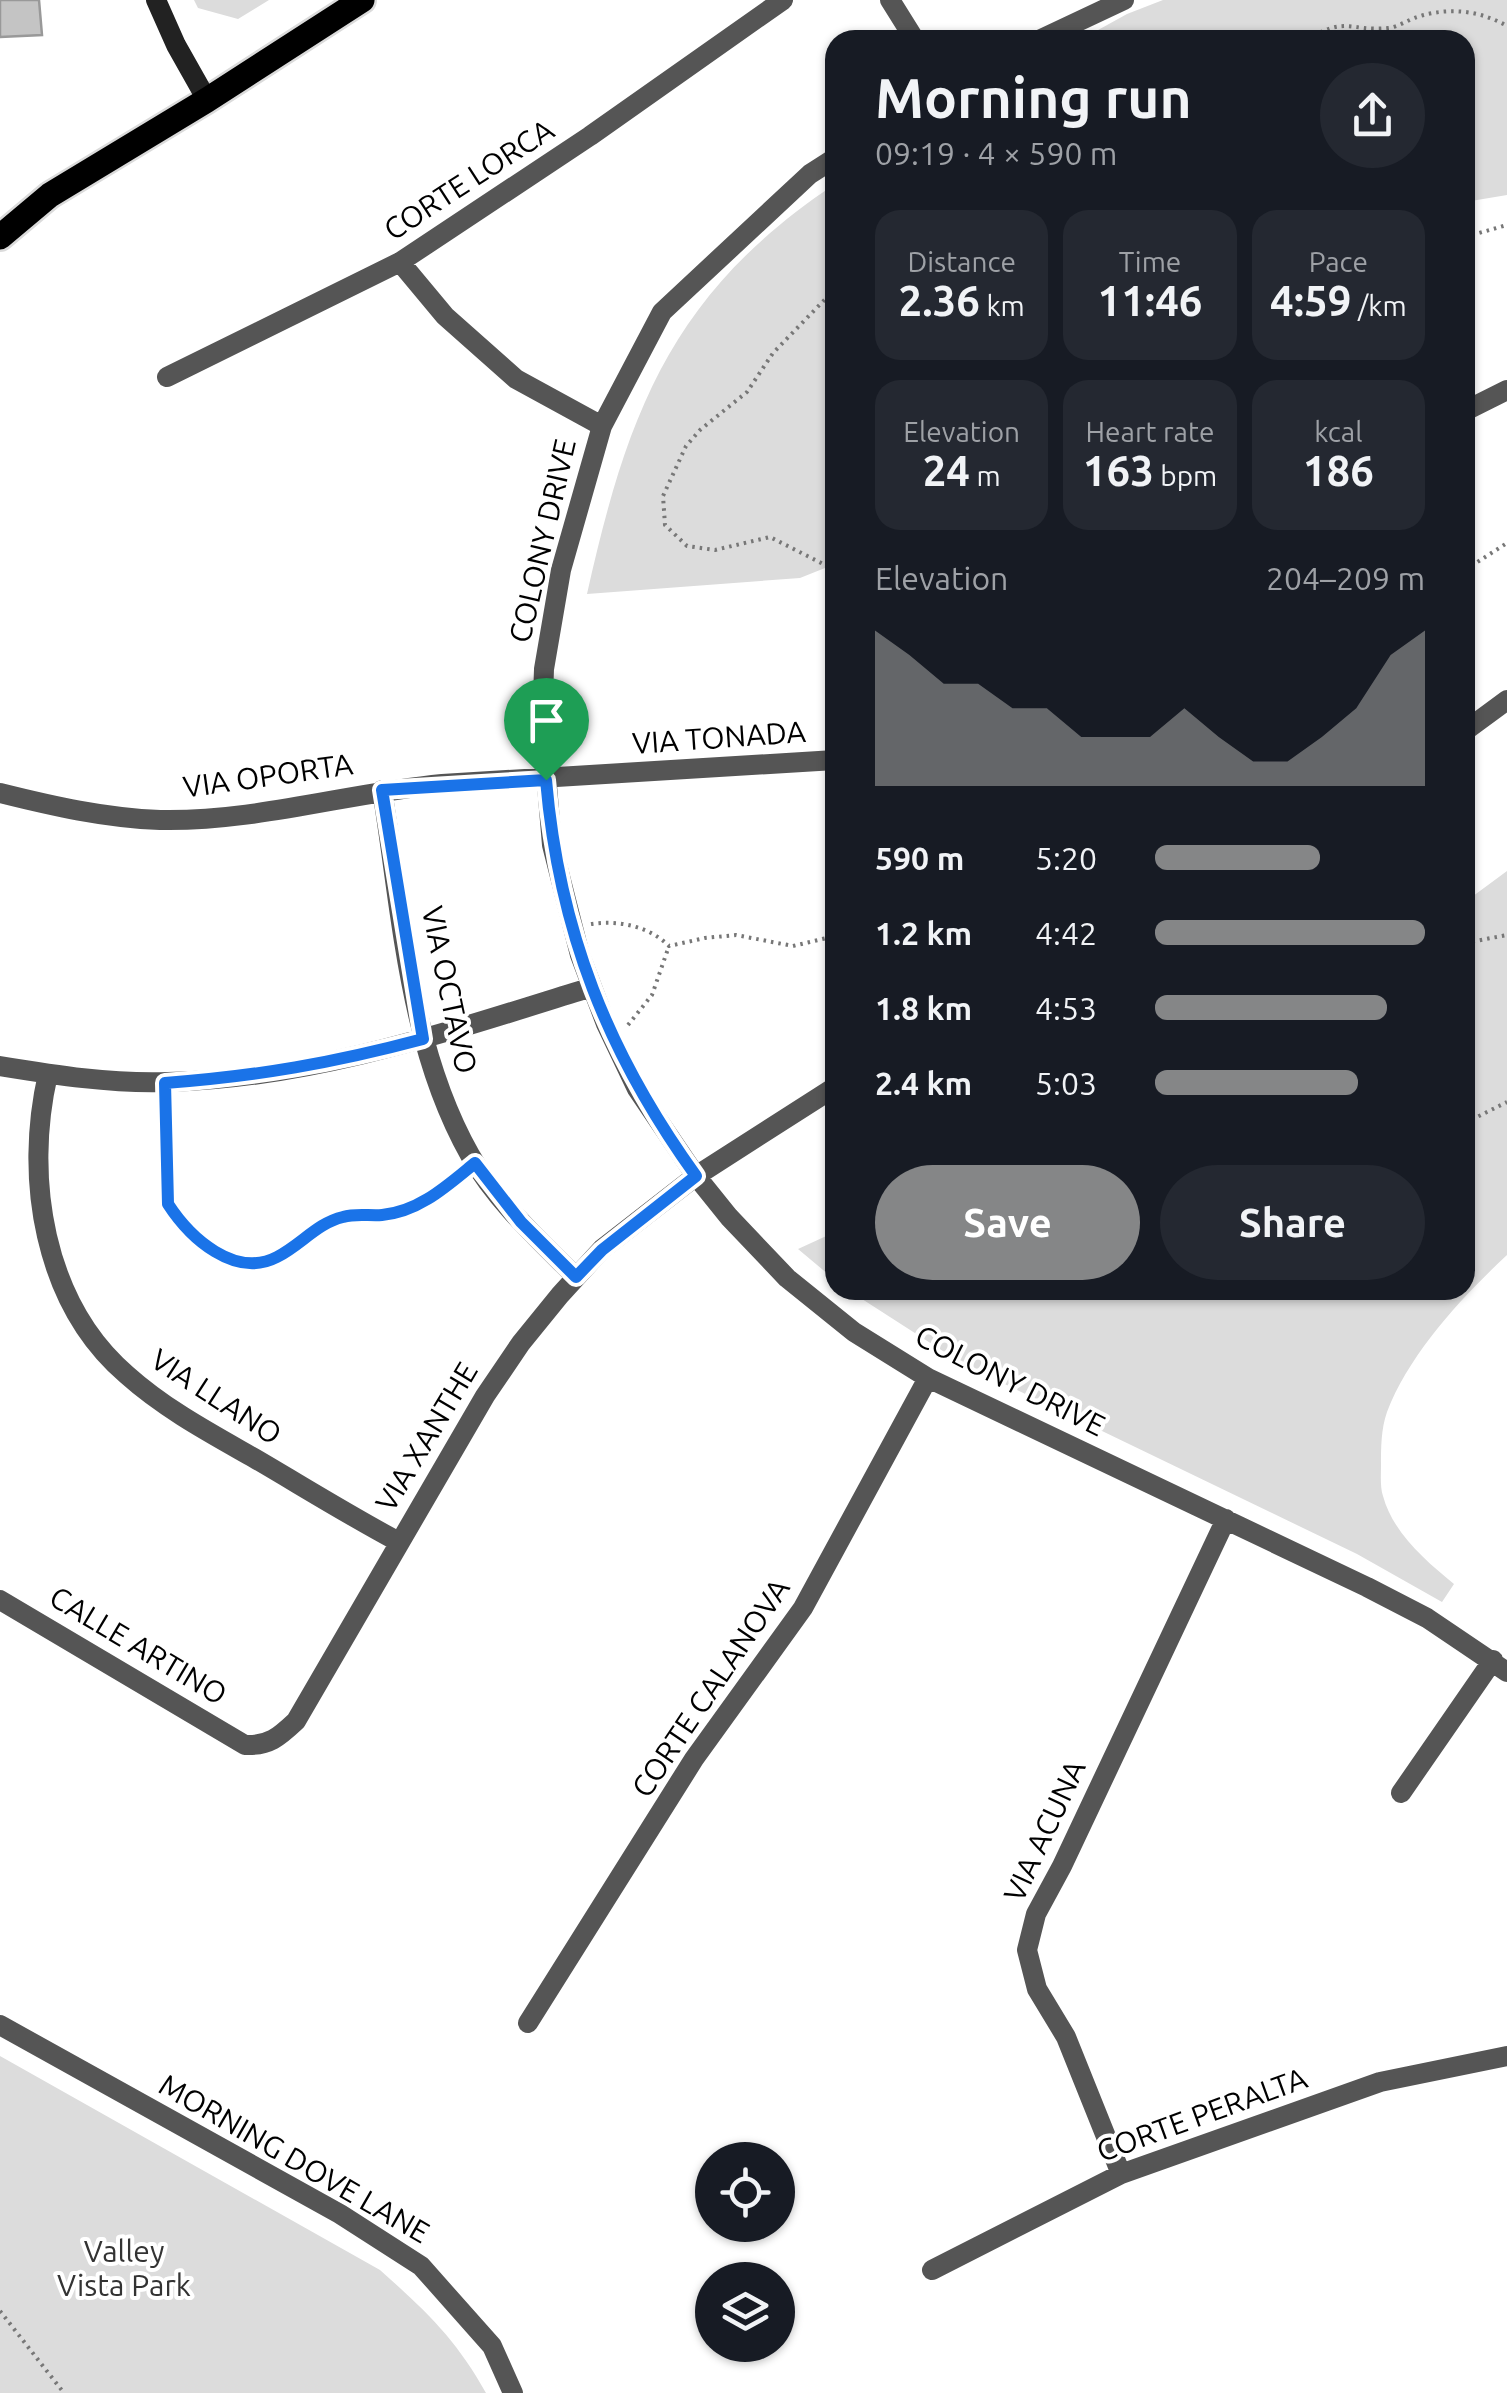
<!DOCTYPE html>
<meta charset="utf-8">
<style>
:root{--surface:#171b24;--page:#242831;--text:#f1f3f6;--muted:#9ea1a6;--accent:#858687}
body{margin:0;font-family:Ubuntu,sans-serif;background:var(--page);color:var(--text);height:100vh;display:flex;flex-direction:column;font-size:38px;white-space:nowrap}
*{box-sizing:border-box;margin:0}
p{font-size:32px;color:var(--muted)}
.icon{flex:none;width:55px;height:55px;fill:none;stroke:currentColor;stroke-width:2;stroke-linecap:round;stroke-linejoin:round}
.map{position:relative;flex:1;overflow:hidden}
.side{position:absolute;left:825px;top:30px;width:650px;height:1270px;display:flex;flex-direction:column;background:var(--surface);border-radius:30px;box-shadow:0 2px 8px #0004}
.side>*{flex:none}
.buttons{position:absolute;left:695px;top:2142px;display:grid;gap:20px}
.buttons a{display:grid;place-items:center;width:100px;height:100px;border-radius:50%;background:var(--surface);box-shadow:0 2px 8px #0004;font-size:50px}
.pin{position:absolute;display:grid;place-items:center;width:85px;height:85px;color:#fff;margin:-102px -42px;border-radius:50% 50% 50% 0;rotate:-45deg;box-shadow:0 0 10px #0007}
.pin .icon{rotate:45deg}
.round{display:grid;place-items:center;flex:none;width:105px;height:105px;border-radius:52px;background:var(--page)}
.summary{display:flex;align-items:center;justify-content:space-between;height:170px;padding:0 50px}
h1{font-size:55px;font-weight:600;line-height:75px}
.metrics{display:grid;grid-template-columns:repeat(3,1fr);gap:15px;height:170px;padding:10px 50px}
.metrics div{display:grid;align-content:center;border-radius:25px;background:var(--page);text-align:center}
.metrics b{font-size:42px;font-weight:600}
.metrics small{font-size:28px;font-weight:400}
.metrics p{font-size:28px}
.chart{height:280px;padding:20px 50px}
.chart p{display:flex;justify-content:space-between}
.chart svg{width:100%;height:180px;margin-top:10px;fill:var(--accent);opacity:.7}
.primary-button{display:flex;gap:20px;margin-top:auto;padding:20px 50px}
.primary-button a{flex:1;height:115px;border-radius:60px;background:var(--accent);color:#fff;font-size:40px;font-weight:600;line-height:115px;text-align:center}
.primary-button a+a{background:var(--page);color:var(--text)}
ul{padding:0 50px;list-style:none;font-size:32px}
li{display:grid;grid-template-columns:160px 120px 1fr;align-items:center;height:75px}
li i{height:25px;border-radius:12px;background:var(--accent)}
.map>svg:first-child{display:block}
</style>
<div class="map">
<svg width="1507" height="2393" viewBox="0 0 1507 2393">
<rect width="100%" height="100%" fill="#fff"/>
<path fill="#dcdcdc" d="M 194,0 L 269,0 L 238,19 L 198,8 Z
M 1163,0 L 1507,0 L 1507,195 L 1465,202 L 1465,40 L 1080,40 L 1127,14 Z
M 835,184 L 835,564 L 800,578 L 587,594 C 628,410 673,292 835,184 Z
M 1507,871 L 1507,1255 C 1462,1297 1409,1354 1387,1412 C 1381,1429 1381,1448 1381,1465 C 1381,1475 1380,1487 1383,1496 C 1393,1533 1426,1561 1454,1584 L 1442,1602 L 1357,1554 L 963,1364 L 848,1290 L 1465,1290 L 1465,902 Z
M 835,1232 L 835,1280 L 798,1249 Z
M 0,2056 L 380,2270 C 426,2311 456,2339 486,2393 L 0,2393 Z"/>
<path fill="#c4c4c4" stroke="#999" stroke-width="2.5" d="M 0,0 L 39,0 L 42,35 L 0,37 Z"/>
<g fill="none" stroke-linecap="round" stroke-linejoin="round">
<defs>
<path id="primary" d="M 0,237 L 50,195 L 207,100 L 362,0"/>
</defs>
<use href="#primary" stroke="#dbdbdb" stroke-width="30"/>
<path stroke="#777" stroke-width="4" stroke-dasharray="2.5 5" stroke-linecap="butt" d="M 1307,40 C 1347,15 1349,32 1388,28 C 1398,27 1408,20 1417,17 C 1448,7 1479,10 1507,26
M 1465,237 L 1507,225
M 835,289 L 773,353 L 747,392 L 700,430 L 686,446 L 663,496 L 665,525 L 687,546 L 715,550 L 770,537 L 835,570
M 1465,570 L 1507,543
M 591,924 C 618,920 649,926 669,946 L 705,938 L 736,935 L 793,946 L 835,936
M 1465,943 L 1507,935
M 628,1025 L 652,995 L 669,946
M 166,1102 L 169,1204 C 189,1238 233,1277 276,1258 C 300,1247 315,1225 341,1217 C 356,1213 371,1216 386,1214 C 415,1210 438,1193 460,1175
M 1465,1123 L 1507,1102
M 0,2311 L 64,2393"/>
<path stroke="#555" stroke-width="20" d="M 890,0 L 915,40
M 1039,40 L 1124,0
M 835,158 L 810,174 L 662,312 L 602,426 L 561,570 L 544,669 L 542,726 L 552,845 L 580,955 L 606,1024 L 637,1089 L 696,1176 L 729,1217 L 787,1278 L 854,1332 L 928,1378 L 1367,1587 L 1427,1618 L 1507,1672
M 400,262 L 445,316 L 516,379 L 602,426
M 167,377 L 400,262 L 590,136 L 783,0
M 1465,411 L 1507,390
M 1465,731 L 1507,700
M 382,790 C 402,913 408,1045 470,1155 C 497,1202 538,1239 576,1277
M 0,793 C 52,806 105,818 160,820 C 255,822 348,793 442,784 L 835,760
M 0,1066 C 55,1075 111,1084 168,1082 C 315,1078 453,1030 592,987
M 48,1074 C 24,1177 43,1303 127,1375 C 165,1409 210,1433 254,1458 C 302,1486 350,1516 399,1542
M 0,1600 L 245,1745 C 269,1746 279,1737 296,1721 L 485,1396 L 521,1343 L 560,1295 L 602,1249 L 696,1176 L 835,1087
M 1401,1793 L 1493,1660
M 528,2023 L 694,1759 L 803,1608 L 928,1378
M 0,2025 L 340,2214 L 421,2266 L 492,2346 L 513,2393
M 1121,2174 L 1066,2037 L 1037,1989 L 1027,1950 L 1036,1914 L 1062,1866 L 1226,1519
M 932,2270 L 1121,2174 L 1380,2082 L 1507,2056"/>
<path stroke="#222" stroke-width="20" d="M 156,0 L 176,45 L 207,100"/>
<use href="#primary" stroke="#000" stroke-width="25"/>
</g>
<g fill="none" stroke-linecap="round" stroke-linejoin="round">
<defs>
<path id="route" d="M 546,780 C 559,931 608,1054 696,1176 L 602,1250 L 576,1277 L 521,1222 L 475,1163 C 448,1185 419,1212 382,1215 C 369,1216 356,1213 343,1217 C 317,1223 301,1245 277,1257 C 235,1279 190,1238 168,1204 L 165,1083 C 258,1076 333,1063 423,1039 L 382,790 Z"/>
</defs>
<use href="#route" stroke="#fff" stroke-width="20"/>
<use href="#route" stroke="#1a73e8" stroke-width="12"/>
</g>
<g text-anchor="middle" stroke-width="8" stroke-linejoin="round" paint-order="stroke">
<g font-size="30" fill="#000" stroke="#fff">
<text transform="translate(469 180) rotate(-33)" y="10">CORTE LORCA</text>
<text transform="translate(543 541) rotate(-77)" y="10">COLONY DRIVE</text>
<text transform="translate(719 738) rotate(-4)" y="10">VIA TONADA</text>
<text transform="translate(268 776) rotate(-8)" y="10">VIA OPORTA</text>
<text transform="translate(449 990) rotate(78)" y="10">VIA OCTAVO</text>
<text transform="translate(1010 1381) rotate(27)" y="10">COLONY DRIVE</text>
<text transform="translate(216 1397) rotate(33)" y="10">VIA LLANO</text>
<text transform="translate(427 1437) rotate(-59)" y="10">VIA XANTHE</text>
<text transform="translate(138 1646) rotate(31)" y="10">CALLE ARTINO</text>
<text transform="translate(711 1688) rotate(-56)" y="10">CORTE CALANOVA</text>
<text transform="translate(1045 1831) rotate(-65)" y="10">VIA ACUNA</text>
<text transform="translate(1202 2115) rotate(-20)" y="10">CORTE PERALTA</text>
<text transform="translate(294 2159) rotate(30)" y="10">MORNING DOVE LANE</text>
</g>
<g font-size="30" fill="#333" stroke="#fff">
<text x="124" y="2262">Valley<tspan x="124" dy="34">Vista Park</tspan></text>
</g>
</g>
</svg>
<div class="buttons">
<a><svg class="icon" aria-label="locate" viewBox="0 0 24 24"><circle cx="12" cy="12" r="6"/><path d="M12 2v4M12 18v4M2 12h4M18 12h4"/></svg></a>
<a><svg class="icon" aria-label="layers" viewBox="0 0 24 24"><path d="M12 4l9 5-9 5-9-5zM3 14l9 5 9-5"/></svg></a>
</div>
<div class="pin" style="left:546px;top:780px;background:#1e9e55"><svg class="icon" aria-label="arrive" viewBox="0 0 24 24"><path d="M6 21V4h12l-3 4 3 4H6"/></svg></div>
<section class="side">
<div class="summary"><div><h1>Morning run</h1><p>09:19 · 4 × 590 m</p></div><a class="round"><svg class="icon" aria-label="share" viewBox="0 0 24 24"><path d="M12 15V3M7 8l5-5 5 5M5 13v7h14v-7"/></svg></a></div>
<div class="metrics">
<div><p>Distance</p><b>2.36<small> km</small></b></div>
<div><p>Time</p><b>11:46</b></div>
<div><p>Pace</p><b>4:59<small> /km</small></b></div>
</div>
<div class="metrics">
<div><p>Elevation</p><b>24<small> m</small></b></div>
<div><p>Heart rate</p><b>163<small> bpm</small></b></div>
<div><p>kcal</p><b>186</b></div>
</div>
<div class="chart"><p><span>Elevation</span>204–209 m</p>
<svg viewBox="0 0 160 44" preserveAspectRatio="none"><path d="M0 44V6L10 12L20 19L30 19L40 25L50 25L60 32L70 32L80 32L90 25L100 32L110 38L120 38L130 32L140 25L150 12L160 6V44z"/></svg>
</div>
<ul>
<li><b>590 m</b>5:20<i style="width:61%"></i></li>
<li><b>1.2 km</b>4:42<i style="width:100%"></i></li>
<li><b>1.8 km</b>4:53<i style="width:86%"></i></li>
<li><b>2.4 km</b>5:03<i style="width:75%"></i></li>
</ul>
<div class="primary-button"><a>Save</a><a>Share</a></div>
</section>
</div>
